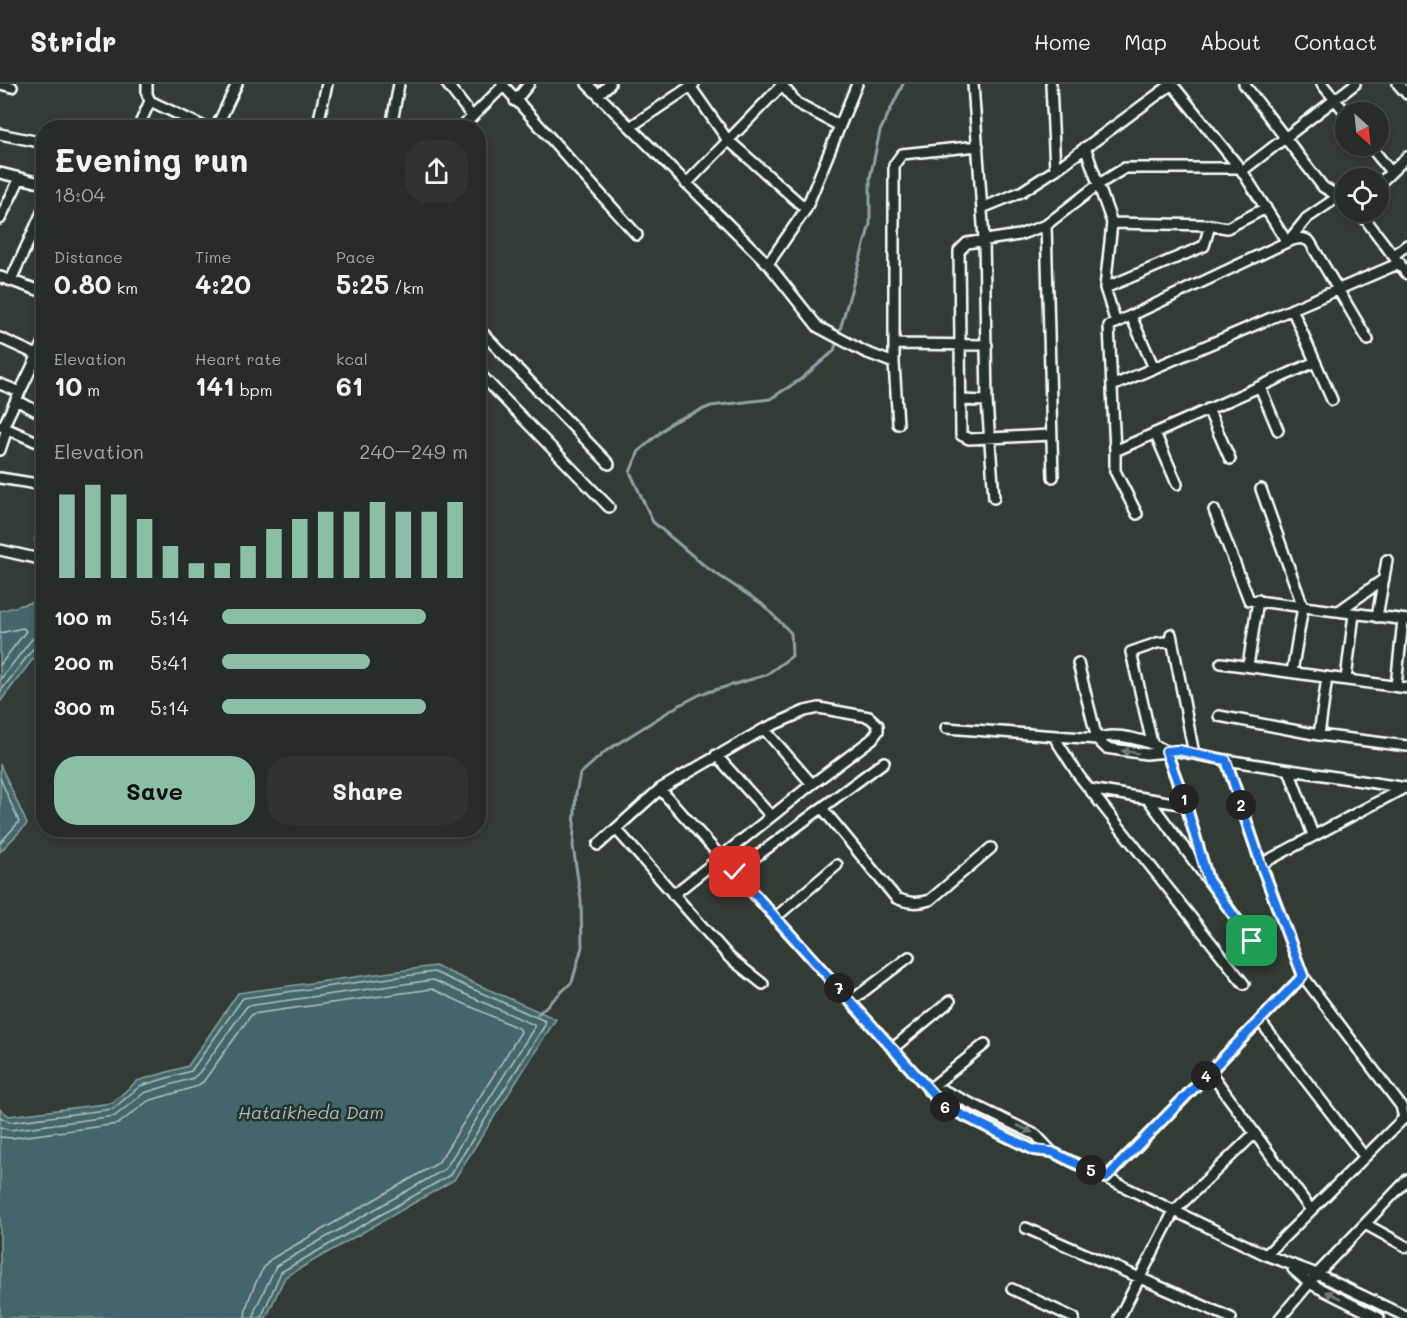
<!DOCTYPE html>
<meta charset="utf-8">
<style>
:root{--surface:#262c28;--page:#2e3430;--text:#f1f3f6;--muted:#a4a7a8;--line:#424845;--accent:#8abfa5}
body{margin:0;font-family:Mali,sans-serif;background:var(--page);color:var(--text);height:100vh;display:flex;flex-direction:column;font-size:22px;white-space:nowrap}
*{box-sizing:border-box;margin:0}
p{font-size:20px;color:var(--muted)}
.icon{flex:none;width:33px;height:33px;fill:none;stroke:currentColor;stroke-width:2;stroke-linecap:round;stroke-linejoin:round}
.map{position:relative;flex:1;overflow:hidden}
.panel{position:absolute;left:36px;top:36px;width:450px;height:717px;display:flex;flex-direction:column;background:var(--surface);border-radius:24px;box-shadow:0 3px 9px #0003,0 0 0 2px var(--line)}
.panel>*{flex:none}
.needle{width:39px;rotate:153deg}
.fabs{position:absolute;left:1335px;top:18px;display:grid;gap:12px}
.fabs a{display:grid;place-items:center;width:54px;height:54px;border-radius:50%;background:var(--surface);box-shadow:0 3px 9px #0003,0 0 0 2px var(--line);font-size:30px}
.pin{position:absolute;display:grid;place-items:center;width:51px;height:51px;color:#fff;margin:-26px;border-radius:12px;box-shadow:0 3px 9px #0006}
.km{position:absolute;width:30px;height:30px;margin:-15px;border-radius:50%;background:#222;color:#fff;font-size:16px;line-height:30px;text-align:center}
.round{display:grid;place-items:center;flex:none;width:63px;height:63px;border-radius:24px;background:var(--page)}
.overview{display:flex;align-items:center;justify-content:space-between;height:102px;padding:0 18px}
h1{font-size:33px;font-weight:700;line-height:45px}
.metrics{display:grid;grid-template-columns:repeat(3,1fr);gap:9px;height:102px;padding:6px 18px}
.metrics div{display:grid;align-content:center}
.metrics b{font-size:26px;font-weight:700}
.metrics small{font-size:16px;font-weight:400}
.metrics p{font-size:16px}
.chart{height:168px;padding:12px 18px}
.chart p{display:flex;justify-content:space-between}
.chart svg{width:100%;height:108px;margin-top:6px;stroke:var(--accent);stroke-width:6}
.action{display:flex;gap:12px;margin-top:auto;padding:12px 18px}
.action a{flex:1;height:69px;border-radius:24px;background:var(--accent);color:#111;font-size:24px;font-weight:700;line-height:69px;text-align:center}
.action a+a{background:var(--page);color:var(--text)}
ul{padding:0 18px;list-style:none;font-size:20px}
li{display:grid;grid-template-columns:96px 72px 1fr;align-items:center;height:45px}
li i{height:15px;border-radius:8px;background:var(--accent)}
header{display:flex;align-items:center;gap:36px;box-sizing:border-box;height:84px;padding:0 30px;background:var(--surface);border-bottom:2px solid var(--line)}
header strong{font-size:28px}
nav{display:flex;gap:33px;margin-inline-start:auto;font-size:21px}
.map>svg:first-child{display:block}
</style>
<header>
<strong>Stridr</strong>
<nav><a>Home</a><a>Map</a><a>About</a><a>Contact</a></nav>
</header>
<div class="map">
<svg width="1407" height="1234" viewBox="0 0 1407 1234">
<rect width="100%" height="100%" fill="#333b35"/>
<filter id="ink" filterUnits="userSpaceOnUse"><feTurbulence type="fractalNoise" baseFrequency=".0167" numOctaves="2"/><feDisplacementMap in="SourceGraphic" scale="12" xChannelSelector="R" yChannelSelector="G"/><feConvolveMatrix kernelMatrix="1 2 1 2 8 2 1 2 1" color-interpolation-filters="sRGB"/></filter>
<g filter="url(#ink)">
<path fill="#436669" stroke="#8ea3a5" stroke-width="1.5" d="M 43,515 L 43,562 L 0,618 L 0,527 Z
M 0,680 L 27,740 L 0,768 Z
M 435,882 L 556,935 L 454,1096 L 285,1193 L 266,1234 L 0,1234 L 0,1025 L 9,1032 L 112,1019 L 137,997 L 188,982 L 238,909 Z"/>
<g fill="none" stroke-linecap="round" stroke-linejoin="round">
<path stroke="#b4c2c3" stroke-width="1.5" d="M 0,549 L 23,544 L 26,547 L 0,581
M 0,596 L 32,555 L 44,551
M 0,608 L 36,561 L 44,559
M 0,694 L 19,738 L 0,759
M 0,1033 L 10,1038 L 113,1025 L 140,1002 L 191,987 L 243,914 L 434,888 L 545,937 L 545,941 L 450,1091 L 281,1188 L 261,1234
M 0,1043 L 10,1046 L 115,1032 L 144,1009 L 193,994 L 199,989 L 247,922 L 433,896 L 534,941 L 534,944 L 445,1085 L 276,1182 L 255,1226 L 254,1234
M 0,1053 L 12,1054 L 118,1040 L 148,1017 L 195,1003 L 203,998 L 252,930 L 432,905 L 520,945 L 521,948 L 438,1079 L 271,1175 C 260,1185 245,1220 245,1234"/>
<path stroke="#8ea3a5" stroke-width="3" d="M 538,930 L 572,898 L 582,863 L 581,816 L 573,762 L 576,709 L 580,690 L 606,667 L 676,623 L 701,610 L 766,591 L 792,572 L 791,549 L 762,520 L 706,483 L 653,438 L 630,388 L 639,367 L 672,338 L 711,322 L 770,315 L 801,295 L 834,267 L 870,140 L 870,94 L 880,47 L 903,0"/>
<defs>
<path id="minor" d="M 0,0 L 12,3
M 147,0 L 147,10 L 150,17
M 447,0 L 471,31
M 502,0 L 637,151
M 587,0 L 768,180 L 818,243 L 865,268 L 894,279
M 781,0 L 797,19 L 840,42
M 973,0 L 984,155 L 987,317 L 994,414
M 1051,0 L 1055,86
M 1172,0 L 1242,87 L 1287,158 L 1109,242 L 1115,367 L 1315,278
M 1244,0 L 1323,103 L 1346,117
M 1322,0 L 1346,29
M 1398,0 L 1407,10
M 690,2 L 727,55 L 806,125
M 598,11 L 610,0
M 515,17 L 529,0
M 630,43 L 694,0
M 138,44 L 150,17 L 207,44
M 216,44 L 237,0
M 317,44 L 327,0
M 391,44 L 399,0
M 461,44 L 503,2
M 0,50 L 44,59
M 1370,62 L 1391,88
M 1085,63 L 1112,139 L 1105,204 L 1116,239
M 1242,87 L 1355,0
M 0,89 L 44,100
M 686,100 L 782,1
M 1378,101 L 1407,73
M 982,124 L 1021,108 L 1055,86 L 1172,0
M 1360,128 L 1407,190
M 0,135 L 20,94
M 1112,139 L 1210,141 L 1227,144 L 1266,124
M 1046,141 L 1053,393
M 1289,156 L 1307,134 L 1338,113
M 1287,158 C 1296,155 1302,152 1310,158 L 1368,256
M 1394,171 L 1407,161
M 768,180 L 806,125 L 857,0
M 0,193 L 44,208
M 11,196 L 44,124
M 1105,204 L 1204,162 L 1210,141
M 1292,225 L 1332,316
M 1131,232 L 1154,284
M 478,244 L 609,380
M 0,254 L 44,274
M 895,260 L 987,261
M 478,288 L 609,423
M 0,300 L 20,308
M 1112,302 L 1400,179
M 1260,303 L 1278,346
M 16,316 L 44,331
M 961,316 L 987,317
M 1208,325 L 1230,375
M 898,340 L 894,279 L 894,81 L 902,70 L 978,62
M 0,342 L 3,343 L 44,258
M 3,343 L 44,361
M 1155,349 L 1177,400
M 1051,351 L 969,355 L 961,351 L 959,167 L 967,159 L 1019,151 L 1046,141 L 1099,100 L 1125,84 L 1239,84
M 0,366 L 7,345
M 1115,367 L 1115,387 L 1137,430
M 0,394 L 44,401
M 1261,405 L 1303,523 L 1292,588
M 1214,426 L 1249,516 L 1407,536
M 41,456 L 44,438
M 0,466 L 44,476
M 1339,527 L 1384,495
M 1377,533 L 1387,476
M 1171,550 L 1194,670
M 1078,579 L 1097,655 L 1106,664 L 1146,670 L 1178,667 L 1226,676
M 1221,579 L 1407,604
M 1248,582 L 1258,516
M 1346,595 L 1354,530
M 1396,602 L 1403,536
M 1219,632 L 1319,651 L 1407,662
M 946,644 L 1097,655 C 1116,647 1149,657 1166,667 L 1186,721 L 1208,796
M 764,645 L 812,700
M 1319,651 L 1327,593
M 1054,653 L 1079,692 L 1244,900
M 1152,659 L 1131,568 L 1157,559 L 1172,557
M 716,671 L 771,732
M 1289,686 L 1313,751
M 660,705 L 764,645 L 805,627 L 819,624 L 869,633 L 878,641 L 878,647 L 872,655 L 807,704 L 673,811
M 1089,705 L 1186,721
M 1148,715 L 1253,857
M 822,724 L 896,814 C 908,819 917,820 930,816 L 991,764
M 616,745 L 730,874 L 763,900
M 598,761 L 660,705 L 934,1011 L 938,1019 L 1034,1066 L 1052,1068 L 1266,1171 L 1317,1190 L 1407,1233
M 1261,780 L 1404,704
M 735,788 L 884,678
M 776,833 L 837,781
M 851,917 L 909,873
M 1260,937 L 1364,1072
M 892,965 L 950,917
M 1210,988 L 1311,1126
M 928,1006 L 985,960
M 934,1011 L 943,1006 L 1036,1051 L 1052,1068
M 1106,1094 L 1303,892
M 1365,1140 L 1407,1163
M 1026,1144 L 1231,1234
M 1266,1171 L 1404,1034 L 1401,1022 L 1303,892 L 1261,780 L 1226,676 L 1407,704
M 1293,1185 L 1309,1199 L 1379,1234
M 1012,1205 L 1074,1234
M 1119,1234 L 1174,1127 L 1254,1050
M 1280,1234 L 1317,1190 L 1407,1096"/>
</defs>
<use href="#minor" stroke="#fff" stroke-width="14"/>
<use href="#minor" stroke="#26332d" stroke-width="9"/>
</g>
<defs><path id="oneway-solid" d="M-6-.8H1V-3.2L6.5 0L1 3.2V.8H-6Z" transform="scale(1.5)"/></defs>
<g fill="#727a76">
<use href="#oneway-solid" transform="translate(1130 668) rotate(-171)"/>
<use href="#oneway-solid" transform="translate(1025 1045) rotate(25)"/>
<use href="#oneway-solid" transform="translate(1333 1211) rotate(-154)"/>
</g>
</g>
<g fill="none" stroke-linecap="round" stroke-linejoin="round" filter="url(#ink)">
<defs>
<path id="route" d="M 735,788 L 934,1011 L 938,1019 L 1034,1066 L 1052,1068 L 1106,1094 L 1303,892 L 1261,780 L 1226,676 L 1178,666 L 1166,667 L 1186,721 L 1208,796 L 1252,857"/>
</defs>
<use href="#route" stroke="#fff" stroke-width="12"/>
<use href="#route" stroke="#1a73e8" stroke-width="8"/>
</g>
<g text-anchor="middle" stroke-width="5" stroke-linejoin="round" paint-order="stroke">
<g font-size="18" font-style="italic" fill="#aababc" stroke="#26332d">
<text x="311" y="1035">Hataikheda Dam</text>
</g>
</g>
</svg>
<div class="fabs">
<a><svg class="needle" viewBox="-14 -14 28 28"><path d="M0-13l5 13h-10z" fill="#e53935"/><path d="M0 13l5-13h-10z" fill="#a4a7a8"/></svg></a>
<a><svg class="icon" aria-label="locate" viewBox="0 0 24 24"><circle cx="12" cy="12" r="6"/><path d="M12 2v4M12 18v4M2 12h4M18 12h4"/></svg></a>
</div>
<div class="pin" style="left:1252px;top:857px;background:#1e9e55"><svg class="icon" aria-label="arrive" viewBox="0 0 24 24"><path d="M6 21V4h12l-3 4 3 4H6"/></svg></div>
<div class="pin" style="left:735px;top:788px;background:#d93025"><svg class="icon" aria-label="check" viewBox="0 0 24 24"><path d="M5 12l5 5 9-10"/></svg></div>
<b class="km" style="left:1184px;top:715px">1</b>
<b class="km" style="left:1241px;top:721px">2</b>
<b class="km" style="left:1206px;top:992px">4</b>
<b class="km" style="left:1091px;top:1086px">5</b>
<b class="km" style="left:945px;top:1023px">6</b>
<b class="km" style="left:839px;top:904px">7</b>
<section class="panel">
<div class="overview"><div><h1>Evening run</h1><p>18:04</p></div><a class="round"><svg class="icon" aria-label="share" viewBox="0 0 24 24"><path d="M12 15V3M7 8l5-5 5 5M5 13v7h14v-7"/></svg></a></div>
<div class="metrics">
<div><p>Distance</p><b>0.80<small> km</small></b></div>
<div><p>Time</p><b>4:20</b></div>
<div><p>Pace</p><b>5:25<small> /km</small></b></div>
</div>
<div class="metrics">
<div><p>Elevation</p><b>10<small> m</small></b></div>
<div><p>Heart rate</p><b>141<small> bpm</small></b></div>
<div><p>kcal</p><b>61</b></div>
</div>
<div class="chart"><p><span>Elevation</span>240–249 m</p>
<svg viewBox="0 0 160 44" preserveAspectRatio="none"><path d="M5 44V10M15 44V6M25 44V10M35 44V20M45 44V31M55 44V38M65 44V38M75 44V31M85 44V24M95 44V20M105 44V17M115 44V17M125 44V13M135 44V17M145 44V17M155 44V13"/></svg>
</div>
<ul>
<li><b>100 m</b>5:14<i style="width:83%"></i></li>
<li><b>200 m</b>5:41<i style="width:60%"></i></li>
<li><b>300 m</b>5:14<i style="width:83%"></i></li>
</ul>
<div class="action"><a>Save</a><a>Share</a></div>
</section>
</div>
